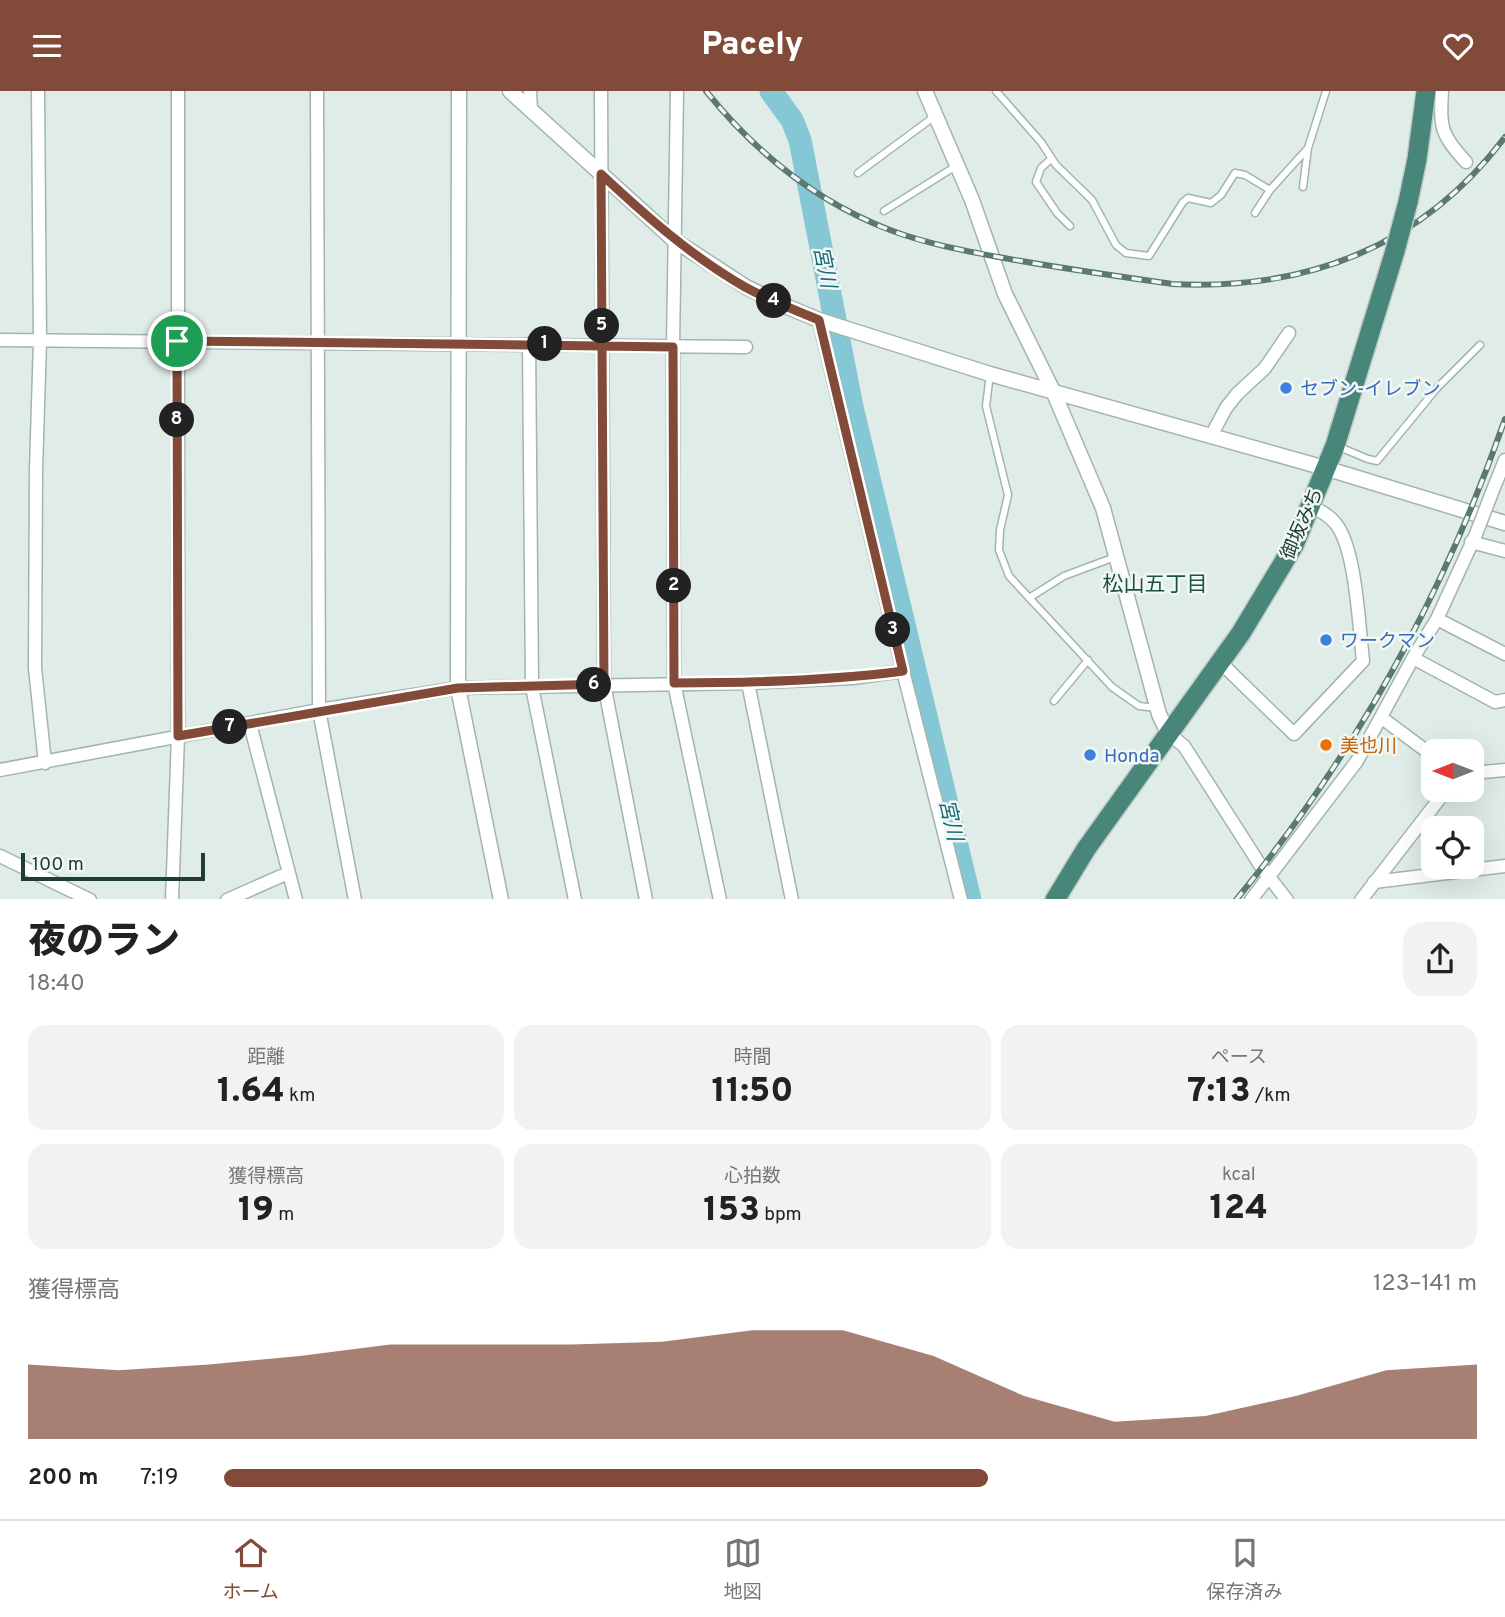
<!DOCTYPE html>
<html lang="ja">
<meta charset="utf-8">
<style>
:root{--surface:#fff;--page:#f2f2f2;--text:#222;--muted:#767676;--line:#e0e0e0;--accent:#824a38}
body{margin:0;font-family:Overpass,"Noto Sans JP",sans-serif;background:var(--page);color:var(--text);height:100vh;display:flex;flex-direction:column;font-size:26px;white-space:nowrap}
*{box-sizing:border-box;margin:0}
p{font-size:23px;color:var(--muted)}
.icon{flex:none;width:38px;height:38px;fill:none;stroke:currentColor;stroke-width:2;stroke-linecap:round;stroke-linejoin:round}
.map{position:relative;height:808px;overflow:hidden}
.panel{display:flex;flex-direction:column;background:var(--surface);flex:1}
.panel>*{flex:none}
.needle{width:46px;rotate:270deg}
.fabs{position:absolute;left:1421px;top:648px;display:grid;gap:14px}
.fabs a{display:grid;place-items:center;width:63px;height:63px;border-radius:14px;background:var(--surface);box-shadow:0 7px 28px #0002;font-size:35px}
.scale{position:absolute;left:21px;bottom:18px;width:184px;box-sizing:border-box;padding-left:7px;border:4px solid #203d35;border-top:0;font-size:19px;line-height:24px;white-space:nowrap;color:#203d35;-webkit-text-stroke:5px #f1f8f4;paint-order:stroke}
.pin{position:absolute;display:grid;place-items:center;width:60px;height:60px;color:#fff;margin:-30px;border:4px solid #fff;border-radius:50%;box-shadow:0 2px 7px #0007}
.km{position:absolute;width:35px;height:35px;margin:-18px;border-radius:50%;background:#222;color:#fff;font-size:19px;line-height:35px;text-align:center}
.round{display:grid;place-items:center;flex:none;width:74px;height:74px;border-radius:21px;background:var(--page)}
.headline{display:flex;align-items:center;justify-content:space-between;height:119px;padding:0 28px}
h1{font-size:38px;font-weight:800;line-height:52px}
.metrics{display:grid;grid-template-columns:repeat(3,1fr);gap:10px;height:119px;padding:7px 28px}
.metrics div{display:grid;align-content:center;border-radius:18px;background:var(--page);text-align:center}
.metrics b{font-size:35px;font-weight:800}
.metrics small{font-size:19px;font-weight:400}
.metrics p{font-size:19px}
.chart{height:196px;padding:14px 28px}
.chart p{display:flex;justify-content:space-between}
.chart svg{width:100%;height:126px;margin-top:7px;fill:var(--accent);opacity:.7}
ul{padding:0 28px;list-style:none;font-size:23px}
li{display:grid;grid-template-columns:112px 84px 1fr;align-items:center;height:52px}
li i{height:18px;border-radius:9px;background:var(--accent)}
header{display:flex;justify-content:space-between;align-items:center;height:91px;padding:0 28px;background:var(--accent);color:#fff;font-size:32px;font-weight:800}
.menu{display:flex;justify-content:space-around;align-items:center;height:98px;border-top:2px solid var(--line);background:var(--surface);font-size:19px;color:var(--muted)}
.menu a{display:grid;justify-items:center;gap:4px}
.menu .active{color:var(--accent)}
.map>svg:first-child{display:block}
</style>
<header><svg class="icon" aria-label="menu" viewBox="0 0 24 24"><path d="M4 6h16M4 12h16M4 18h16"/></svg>Pacely<svg class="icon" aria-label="heart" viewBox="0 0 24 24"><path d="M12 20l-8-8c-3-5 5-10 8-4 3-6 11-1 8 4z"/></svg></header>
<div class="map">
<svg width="1505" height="809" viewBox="0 0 1505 809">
<rect width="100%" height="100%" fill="#e0ece7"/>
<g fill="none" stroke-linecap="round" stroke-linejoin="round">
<path stroke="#85c7d4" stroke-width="23" d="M 771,0 L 792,29 L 800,49 L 852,316 L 970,809"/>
<defs>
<path id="service" d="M 996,0 L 1041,51 L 1056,74 L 1092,109 L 1116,154 L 1126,162 L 1149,165 L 1183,111 L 1188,107 L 1211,112 L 1221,104 L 1235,82 L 1245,84 L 1270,99
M 1051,68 L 1041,77 L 1036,91 L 1057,122 L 1070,135
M 858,82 L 935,25
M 1303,96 L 1308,57 L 1326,0
M 884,120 L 956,75
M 1255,122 L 1270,99 L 1308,57
M 990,283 L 986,315 L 1008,404 L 1000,439 L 999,459 L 1009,485 L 1112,596 L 1139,615 L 1157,617
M 1337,355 L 1368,368 L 1377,370 L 1437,297 L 1480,254
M 1029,507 L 1064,485 L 1115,466
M 1054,610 L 1088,569"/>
<path id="minor" d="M 38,0 L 40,249 L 36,379 L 35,577 L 45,672
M 317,0 L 319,619 L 355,809
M 530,0 L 531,19
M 601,0 L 604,593 L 646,809
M 677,0 L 673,256 L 674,592 L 720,809
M 1442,0 C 1440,36 1440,43 1466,71
M 819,229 L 903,580 L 961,809
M 0,249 L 746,256
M 529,253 L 532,596 L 575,809
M 1211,345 L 1226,317 L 1237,303 L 1265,277 L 1289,242
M 1491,404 L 1505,369
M 1471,451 L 1505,460
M 1437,528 L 1505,563
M 1413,567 L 1495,611 L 1505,609
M 1221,572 L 1294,643 L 1363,570 C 1359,536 1356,458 1336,433 C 1329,424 1320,419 1309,415
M 748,592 L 792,809
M 1382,627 L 1433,665
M 250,633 L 296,809
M 1168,642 L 1184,655 L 1262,777 L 1287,809
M 0,679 L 319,619 L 458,597 L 748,592 L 853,587 L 903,580
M 1472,682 L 1505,679
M 0,765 L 90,809
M 1374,791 L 1505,775
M 172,809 L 178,645 L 178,0
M 227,809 L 288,782
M 1251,809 L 1357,670 L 1413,567 L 1437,528 L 1476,443
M 1361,809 L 1447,698"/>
<path id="tertiary" d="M 459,0 L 458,597 L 501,809
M 510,0 L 674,149 L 746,196 L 783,214 L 819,229 L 990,283 L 1325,377 L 1505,432
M 925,0 L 972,109 L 1005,203 L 1053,300 L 1103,417 L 1159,623 L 1168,642"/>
<path id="trunk" d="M 1408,111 L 1417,68 L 1426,0
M 1055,809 L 1086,758 L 1241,542 L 1294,454 L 1335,355 L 1395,160"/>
</defs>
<use href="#service" stroke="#a3b4ae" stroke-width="9"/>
<use href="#minor" stroke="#a3b4ae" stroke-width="15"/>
<use href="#tertiary" stroke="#a3b4ae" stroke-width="17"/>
<use href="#trunk" stroke="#c1c9c6" stroke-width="22"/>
<use href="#service" stroke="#fff" stroke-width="6"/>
<use href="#minor" stroke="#fff" stroke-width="12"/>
<use href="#tertiary" stroke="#fff" stroke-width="14"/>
<use href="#trunk" stroke="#478678" stroke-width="19"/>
<defs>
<path id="rail" d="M 706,0 C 755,61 817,111 890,139 C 927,153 966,160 1004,167 C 1059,177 1116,185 1172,193 C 1306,200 1422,156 1505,46
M 1236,809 C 1354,665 1444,504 1505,328"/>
</defs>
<use href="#rail" stroke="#5a7971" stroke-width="6"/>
<use href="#rail" stroke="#f1f8f4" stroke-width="3.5" stroke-dasharray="10" stroke-linecap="butt"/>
<defs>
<path id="minor-bridge" d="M 1476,443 L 1491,404"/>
<path id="trunk-bridge" d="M 1395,160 L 1408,111"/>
</defs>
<use href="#minor-bridge" stroke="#a3b4ae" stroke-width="15" stroke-linecap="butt"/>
<use href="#trunk-bridge" stroke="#c1c9c6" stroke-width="22" stroke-linecap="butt"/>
<use href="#minor-bridge" stroke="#fff" stroke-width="12"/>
<use href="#trunk-bridge" stroke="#478678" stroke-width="19"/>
</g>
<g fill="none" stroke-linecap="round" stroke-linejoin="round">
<defs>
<path id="route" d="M 177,250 C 342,252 508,253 673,256 L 674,592 C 751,592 827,590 903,580 L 819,229 C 794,219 769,209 745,196 C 691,165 646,125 601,83 C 602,253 603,423 604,593 L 458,597 L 178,645 L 177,250"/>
</defs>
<use href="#route" stroke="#fff" stroke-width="14"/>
<use href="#route" stroke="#824a38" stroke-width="9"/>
</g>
<g fill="#3f7fe0" stroke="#f1f8f4" stroke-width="2.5">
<circle cx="1286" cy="297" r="7"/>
<circle cx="1326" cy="549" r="7"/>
<circle cx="1090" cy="664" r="7"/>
</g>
<circle fill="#e8710a" stroke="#f1f8f4" stroke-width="2.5" cx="1326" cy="654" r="7"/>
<g text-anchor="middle" stroke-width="5" stroke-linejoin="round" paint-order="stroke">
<g font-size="19" fill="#366cbe" stroke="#f1f8f4" text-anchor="start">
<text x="1300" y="304">セブン-イレブン</text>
<text x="1340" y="556">ワークマン</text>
<text x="1104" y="671">Honda</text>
</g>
<g font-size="19" fill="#203d35" stroke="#f1f8f4">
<text transform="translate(1301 432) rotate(-66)" y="7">御坂みち</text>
</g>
<g font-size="19" fill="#c56008" stroke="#f1f8f4" text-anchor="start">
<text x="1340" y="661">美也川</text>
</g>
<g font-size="21" font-style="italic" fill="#186a7b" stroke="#f1f8f4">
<text transform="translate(825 176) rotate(79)" y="7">宮川</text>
<text transform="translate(951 729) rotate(77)" y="7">宮川</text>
</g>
<g font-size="21" fill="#1b5043" stroke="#f1f8f4">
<text x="1155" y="500">松山五丁目</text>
</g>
</g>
</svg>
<div class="fabs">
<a><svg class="needle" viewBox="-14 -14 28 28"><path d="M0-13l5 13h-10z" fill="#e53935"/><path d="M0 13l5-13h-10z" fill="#767676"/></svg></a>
<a><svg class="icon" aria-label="locate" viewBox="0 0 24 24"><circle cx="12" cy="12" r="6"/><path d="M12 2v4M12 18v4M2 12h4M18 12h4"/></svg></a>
</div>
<div class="scale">100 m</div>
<div class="pin" style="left:177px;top:250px;background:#1e9e55"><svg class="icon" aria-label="arrive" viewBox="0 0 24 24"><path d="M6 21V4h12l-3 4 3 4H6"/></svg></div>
<b class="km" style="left:545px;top:253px">1</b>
<b class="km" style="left:674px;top:495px">2</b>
<b class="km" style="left:893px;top:539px">3</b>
<b class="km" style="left:774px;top:210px">4</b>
<b class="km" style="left:602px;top:235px">5</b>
<b class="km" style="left:594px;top:594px">6</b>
<b class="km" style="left:230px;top:636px">7</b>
<b class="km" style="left:177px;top:329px">8</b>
</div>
<section class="panel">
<div class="headline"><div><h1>夜のラン</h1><p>18:40</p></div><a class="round"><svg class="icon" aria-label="share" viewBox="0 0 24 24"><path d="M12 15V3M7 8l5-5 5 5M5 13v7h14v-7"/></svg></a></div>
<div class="metrics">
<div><p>距離</p><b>1.64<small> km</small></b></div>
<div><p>時間</p><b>11:50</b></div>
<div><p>ペース</p><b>7:13<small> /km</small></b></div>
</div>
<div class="metrics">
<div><p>獲得標高</p><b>19<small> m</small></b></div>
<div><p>心拍数</p><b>153<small> bpm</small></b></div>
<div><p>kcal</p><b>124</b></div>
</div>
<div class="chart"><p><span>獲得標高</span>123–141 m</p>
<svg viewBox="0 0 160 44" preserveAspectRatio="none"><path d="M0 44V18L10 20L20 18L30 15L40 11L50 11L60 11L70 10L80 6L90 6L100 15L110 29L120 38L130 36L140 29L150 20L160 18V44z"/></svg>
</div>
<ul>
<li><b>200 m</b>7:19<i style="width:61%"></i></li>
</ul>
</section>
<nav class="menu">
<a class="active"><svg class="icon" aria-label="home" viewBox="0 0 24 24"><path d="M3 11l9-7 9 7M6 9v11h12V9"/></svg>ホーム</a>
<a><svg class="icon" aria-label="map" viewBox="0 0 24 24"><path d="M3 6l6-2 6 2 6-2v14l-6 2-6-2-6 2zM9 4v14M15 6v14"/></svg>地図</a>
<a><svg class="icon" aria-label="saved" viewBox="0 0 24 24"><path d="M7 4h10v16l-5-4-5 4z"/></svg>保存済み</a>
</nav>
